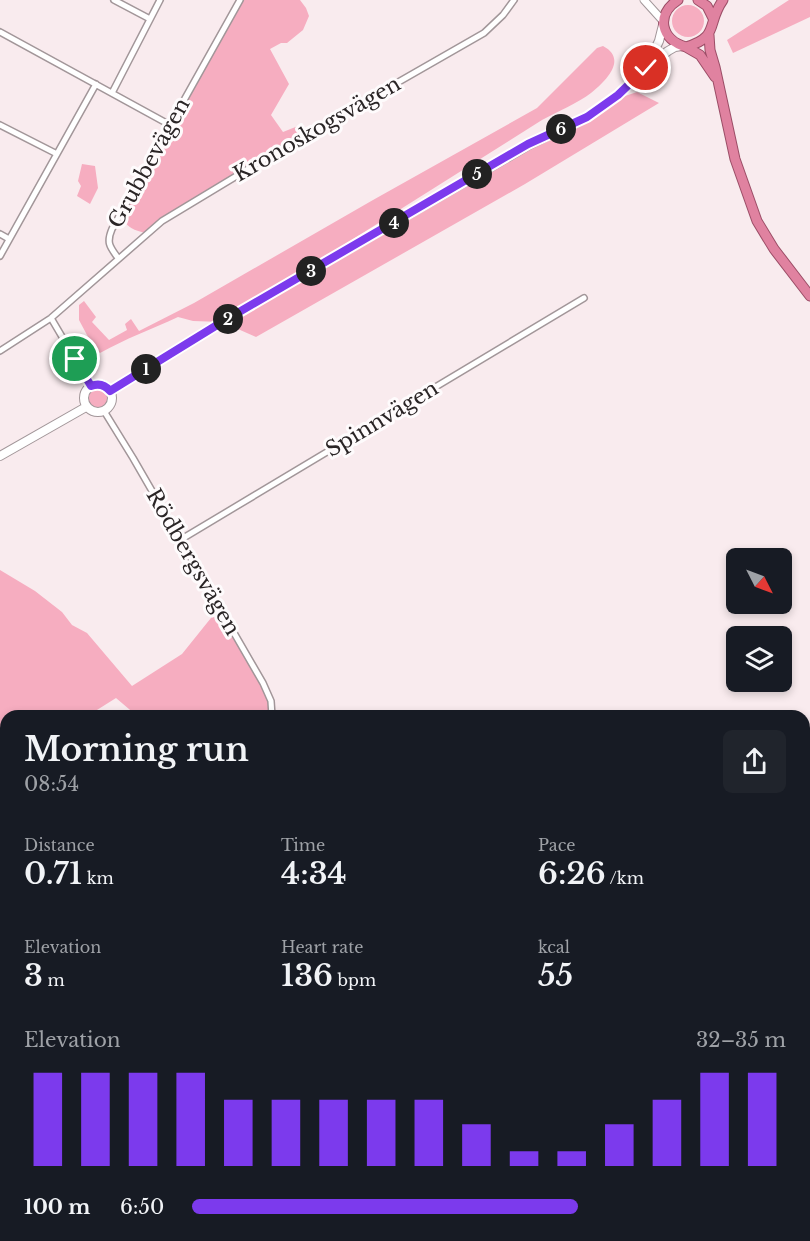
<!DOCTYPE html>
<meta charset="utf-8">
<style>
:root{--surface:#171b24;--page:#20242c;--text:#f1f3f6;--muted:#9ea1a6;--accent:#7c3aed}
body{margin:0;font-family:"Libre Baskerville",serif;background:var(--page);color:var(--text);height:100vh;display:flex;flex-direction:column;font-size:22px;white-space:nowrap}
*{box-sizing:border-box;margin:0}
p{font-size:20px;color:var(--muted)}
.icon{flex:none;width:33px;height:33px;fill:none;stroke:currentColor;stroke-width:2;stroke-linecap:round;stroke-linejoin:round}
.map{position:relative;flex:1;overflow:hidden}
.sheet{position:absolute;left:0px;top:710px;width:810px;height:532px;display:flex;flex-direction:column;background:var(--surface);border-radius:18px 18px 0 0;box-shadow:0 3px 9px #0003}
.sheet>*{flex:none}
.needle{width:39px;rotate:132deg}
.buttons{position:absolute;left:726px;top:548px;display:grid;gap:12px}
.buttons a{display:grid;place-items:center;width:66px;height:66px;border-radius:9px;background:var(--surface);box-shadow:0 3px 9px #0003;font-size:30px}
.pin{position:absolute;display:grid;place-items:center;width:51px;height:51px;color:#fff;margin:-26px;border:3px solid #fff;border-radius:50%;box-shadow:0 2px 6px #0007}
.km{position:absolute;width:30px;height:30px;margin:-15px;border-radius:50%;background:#222;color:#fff;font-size:16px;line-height:30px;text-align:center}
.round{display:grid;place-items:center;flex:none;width:63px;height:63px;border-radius:9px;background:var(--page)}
.overview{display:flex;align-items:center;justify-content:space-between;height:102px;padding:0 24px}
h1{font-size:33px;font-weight:600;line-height:45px}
.stats{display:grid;grid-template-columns:repeat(3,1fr);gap:9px;height:102px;padding:6px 24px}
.stats div{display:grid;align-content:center}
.stats b{font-size:30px;font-weight:600}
.stats small{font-size:16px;font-weight:400}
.stats p{font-size:16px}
.chart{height:168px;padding:12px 24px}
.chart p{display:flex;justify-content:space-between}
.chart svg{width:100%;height:108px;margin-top:6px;stroke:var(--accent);stroke-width:6}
ul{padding:0 24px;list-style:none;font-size:20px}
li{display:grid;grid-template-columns:96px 72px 1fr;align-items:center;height:45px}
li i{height:15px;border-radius:8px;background:var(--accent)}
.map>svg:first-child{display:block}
</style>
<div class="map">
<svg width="810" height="1241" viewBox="0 0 810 1241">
<rect width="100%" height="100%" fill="#f9ebee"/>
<path fill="#f6adc0" d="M 241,0 L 300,0 L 306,8 L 309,16 L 303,30 L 287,43 L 281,43 L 270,49 L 289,84 L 271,115 L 283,132 L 303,124 L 308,134 L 147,233 C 134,231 127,227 120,216 Z
M 789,0 L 810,0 L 810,17 L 733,53 L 727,40 Z
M672 21a16 16 0 1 1 32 0a16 16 0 1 1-32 0Z
M 603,46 C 628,59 606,81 591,93 C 578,103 557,112 542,120 L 242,309 L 529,145 L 607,106 L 622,97 L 637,92 L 659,103 L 525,184 L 256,337 L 222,322 L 193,321 L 178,317 C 152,329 125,339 100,353 L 95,350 L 79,320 L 79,305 L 84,301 L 96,317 L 92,322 L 109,340 L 127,330 L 125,324 L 131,319 L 139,331 L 194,303 L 373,200 L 537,108 L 597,48 Z
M 82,164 L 95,166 L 98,188 L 90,204 L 77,196 L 81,186 L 78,181 Z
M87 398a11 11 0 1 1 22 0a11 11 0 1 1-22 0Z
M 0,570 L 35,591 L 62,612 L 72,625 L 87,633 L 132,686 L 182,654 L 219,608 L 271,701 L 272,715 L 136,715 L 116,698 L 89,715 L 6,716 L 6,1119 L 0,1121 Z
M 810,882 L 810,946 L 804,944 L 804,884 Z"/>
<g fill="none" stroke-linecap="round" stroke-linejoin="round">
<path stroke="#c8738b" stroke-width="2" d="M 804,782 L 810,779
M 804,932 L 810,930
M 804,998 L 810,999
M 579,1241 L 580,1236"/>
<path stroke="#c8738b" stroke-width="12" d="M 0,1107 L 6,1101
M 804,1169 L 805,1170 L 810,1167"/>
<defs>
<path id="minor" d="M 114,0 L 150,19
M 0,32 L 170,125
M 112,93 L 160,0
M 0,125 L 57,154
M 0,234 L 9,239
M 0,256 L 96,84
M 118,258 C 110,247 106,243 112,229 L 240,0
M 51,318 L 91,386
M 0,351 L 51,318 L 162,221 L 278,151 L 484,33 L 503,15 L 514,0
M 104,411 L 133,458 L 263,683 L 271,701 L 272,716
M 180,540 L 584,298
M 0,1146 L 6,1143
M 279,1236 L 281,1241
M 257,1241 L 269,1236"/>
<path id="tertiary" d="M 644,0 L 663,21"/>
<path id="secondary" d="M 647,66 L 659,41 L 663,25
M84 398a14 14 0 1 1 28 0a14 14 0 1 1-28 0Z
M 110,391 L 222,322 L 529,145 L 587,117 L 618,95 L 646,68 L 668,51 L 675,47 L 682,46
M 0,456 L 86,407"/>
<path id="trunk" d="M 678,0 C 655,15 661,40 686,47 C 720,37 706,24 723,0
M 698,0 L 707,6 L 713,18
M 709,35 L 710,50 L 715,67 L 735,159 L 757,221 L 774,249 L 810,296
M 686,47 L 700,55 L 715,77"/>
</defs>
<use href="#minor" stroke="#a29699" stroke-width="8"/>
<use href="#tertiary" stroke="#a29699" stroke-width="9"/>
<use href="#secondary" stroke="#a29699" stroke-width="10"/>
<use href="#trunk" stroke="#9b4d66" stroke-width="11"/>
<use href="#minor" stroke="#fff" stroke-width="5"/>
<use href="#tertiary" stroke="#fff" stroke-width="7"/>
<use href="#secondary" stroke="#fff" stroke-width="8"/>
<use href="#trunk" stroke="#e082a0" stroke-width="9"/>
</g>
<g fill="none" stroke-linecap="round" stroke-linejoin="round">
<defs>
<path id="route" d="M 75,359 L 91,386 C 99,383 105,385 110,391 L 222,322 L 528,144 L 587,117 L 618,95 L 646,68"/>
</defs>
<use href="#route" stroke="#fff" stroke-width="12"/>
<use href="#route" stroke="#7c3aed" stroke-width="8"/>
</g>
<g text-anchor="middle" stroke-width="6" stroke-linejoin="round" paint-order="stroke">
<g font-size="21" fill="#2a2526" stroke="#fefbfc">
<text transform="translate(317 129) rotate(-30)" y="7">Kronoskogsvägen</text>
<text transform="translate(149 163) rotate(-61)" y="7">Grubbevägen</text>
<text transform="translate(382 419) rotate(-31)" y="7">Spinnvägen</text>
<text transform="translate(193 562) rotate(60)" y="7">Rödbergsvägen</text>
</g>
</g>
</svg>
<div class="buttons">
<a><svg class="needle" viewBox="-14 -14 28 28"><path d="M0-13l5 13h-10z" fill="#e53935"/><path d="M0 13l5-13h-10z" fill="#9ea1a6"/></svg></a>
<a><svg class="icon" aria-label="layers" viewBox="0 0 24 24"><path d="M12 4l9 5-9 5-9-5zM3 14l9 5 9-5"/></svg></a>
</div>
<div class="pin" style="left:75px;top:359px;background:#1e9e55"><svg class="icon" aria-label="arrive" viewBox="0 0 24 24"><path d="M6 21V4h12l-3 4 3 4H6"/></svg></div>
<div class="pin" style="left:646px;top:68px;background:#d93025"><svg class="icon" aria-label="check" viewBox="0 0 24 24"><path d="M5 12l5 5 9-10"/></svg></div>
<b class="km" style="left:146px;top:369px">1</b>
<b class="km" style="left:228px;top:319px">2</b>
<b class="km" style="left:311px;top:271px">3</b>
<b class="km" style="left:394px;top:223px">4</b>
<b class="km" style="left:477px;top:174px">5</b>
<b class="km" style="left:561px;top:129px">6</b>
<section class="sheet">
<div class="overview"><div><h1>Morning run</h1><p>08:54</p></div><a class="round"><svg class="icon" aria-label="share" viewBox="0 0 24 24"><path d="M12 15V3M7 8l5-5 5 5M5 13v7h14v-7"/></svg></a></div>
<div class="stats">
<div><p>Distance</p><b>0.71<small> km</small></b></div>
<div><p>Time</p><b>4:34</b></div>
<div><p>Pace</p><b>6:26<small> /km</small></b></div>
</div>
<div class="stats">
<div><p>Elevation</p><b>3<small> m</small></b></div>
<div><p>Heart rate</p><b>136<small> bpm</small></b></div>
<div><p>kcal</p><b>55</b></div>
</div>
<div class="chart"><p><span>Elevation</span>32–35 m</p>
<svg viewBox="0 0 160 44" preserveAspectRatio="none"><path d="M5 44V6M15 44V6M25 44V6M35 44V6M45 44V17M55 44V17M65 44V17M75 44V17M85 44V17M95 44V27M105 44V38M115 44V38M125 44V27M135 44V17M145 44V6M155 44V6"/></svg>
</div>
<ul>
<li><b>100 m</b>6:50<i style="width:65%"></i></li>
</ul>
</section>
</div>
